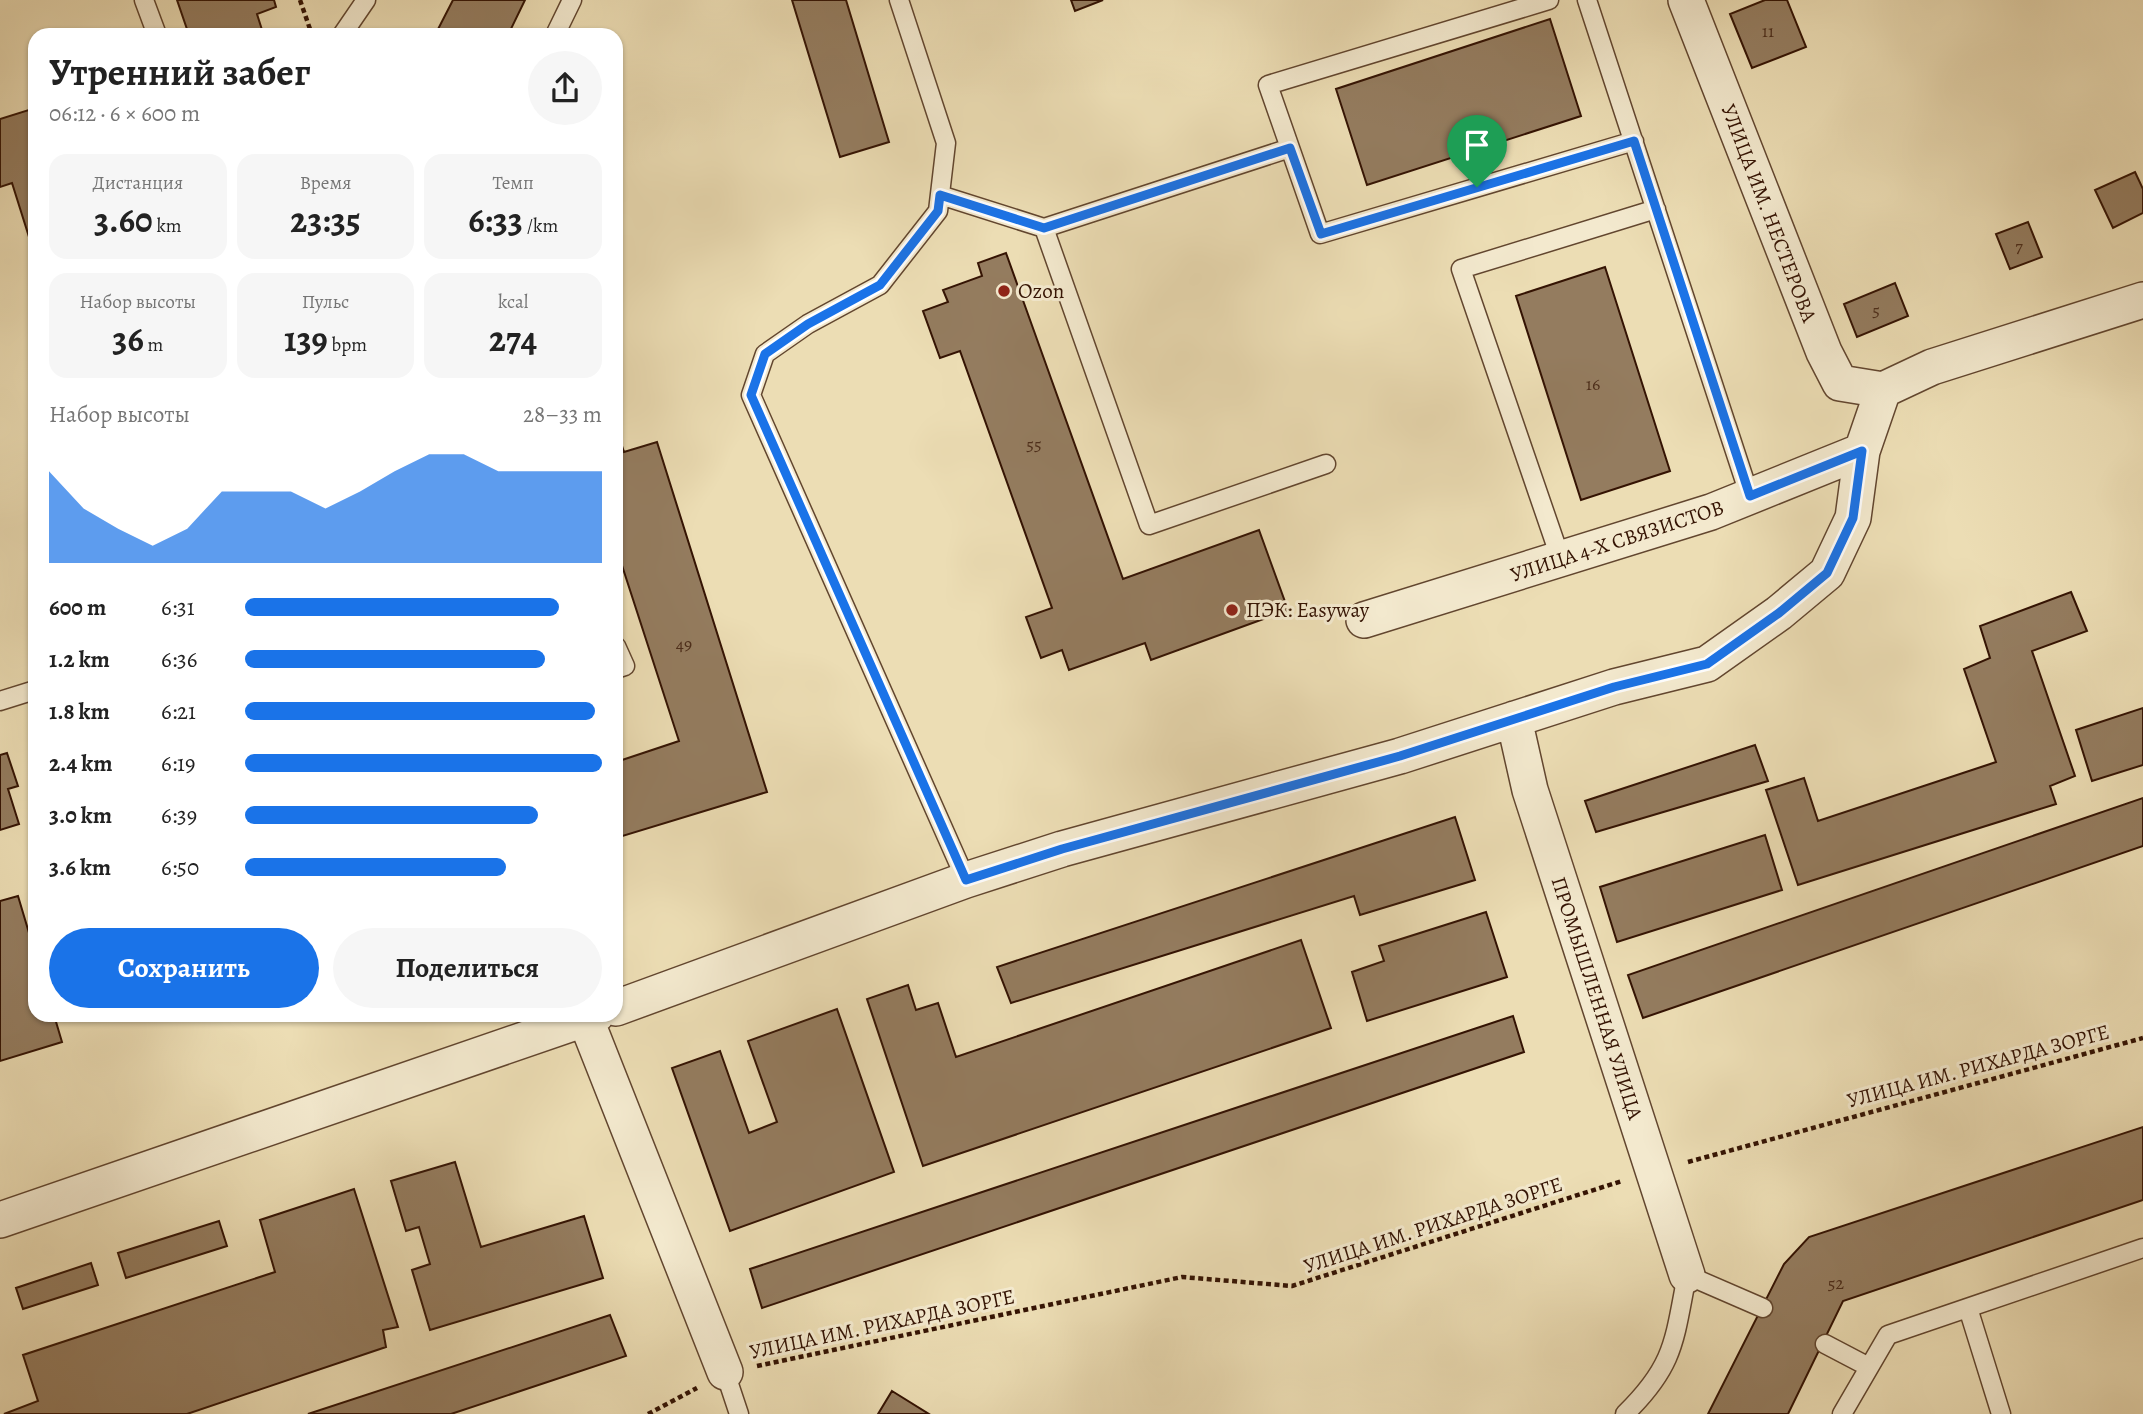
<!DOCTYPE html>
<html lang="ru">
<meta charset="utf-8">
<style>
:root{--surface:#fff;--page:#f6f6f6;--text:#222;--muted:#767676;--accent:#1a73e8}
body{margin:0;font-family:Alegreya,serif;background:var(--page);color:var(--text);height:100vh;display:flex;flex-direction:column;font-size:26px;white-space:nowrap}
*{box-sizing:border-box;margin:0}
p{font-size:23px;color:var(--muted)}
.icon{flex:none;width:38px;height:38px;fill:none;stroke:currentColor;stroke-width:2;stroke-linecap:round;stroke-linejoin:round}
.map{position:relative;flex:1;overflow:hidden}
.side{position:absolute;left:28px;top:28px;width:595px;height:994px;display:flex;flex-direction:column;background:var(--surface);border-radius:21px;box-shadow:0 2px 5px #0004}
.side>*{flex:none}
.pin{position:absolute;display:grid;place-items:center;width:60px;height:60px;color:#fff;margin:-72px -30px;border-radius:50% 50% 50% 0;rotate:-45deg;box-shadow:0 0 7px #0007}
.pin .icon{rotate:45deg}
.round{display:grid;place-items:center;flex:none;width:74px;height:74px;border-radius:37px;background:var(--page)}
.overview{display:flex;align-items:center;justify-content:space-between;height:119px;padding:0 21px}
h1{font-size:38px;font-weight:600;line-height:52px}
.metrics{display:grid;grid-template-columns:repeat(3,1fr);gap:10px;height:119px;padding:7px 21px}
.metrics div{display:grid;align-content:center;border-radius:18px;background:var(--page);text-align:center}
.metrics b{font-size:35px;font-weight:600}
.metrics small{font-size:19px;font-weight:400}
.metrics p{font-size:19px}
.chart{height:196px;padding:14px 21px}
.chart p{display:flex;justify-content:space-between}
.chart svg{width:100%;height:126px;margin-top:7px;fill:var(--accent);opacity:.7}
.button{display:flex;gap:14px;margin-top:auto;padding:14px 21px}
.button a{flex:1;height:80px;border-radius:42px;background:var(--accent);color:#fff;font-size:28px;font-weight:600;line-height:80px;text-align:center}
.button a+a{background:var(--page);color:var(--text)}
ul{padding:0 21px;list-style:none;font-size:23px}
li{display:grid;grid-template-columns:112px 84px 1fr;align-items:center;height:52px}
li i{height:18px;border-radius:9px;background:var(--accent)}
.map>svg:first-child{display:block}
</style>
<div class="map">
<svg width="2143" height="1414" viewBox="0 0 2143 1414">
<rect width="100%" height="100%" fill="#ecddb4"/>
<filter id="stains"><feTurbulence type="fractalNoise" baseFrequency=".00286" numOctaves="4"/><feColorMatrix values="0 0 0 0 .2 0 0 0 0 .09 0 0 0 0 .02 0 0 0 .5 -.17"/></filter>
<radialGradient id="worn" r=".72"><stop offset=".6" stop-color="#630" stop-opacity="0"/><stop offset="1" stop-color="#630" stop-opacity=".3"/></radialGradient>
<path fill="#947c5f" stroke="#341303" stroke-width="2" d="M 177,0 L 274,0 L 276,7 L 257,14 L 263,33 L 256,35 L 189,35 Z
M 453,0 L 525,0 L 508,35 L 435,35 Z
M 792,0 L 846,0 L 889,142 L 840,157 Z
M 1071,0 L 1103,0 L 1075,11 Z
M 1765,0 L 1787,0 L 1806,47 L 1752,68 L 1730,14 Z
M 1550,19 L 1581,116 L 1367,185 L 1336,89 Z
M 35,108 L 35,256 L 12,183 L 0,187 L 0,119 Z
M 2135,172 L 2143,189 L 2143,213 L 2113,228 L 2095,190 Z
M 2028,222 L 2042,257 L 2010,269 L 1996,234 Z
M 1006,253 L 1123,579 L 1259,530 L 1288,610 L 1151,660 L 1145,643 L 1069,670 L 1062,650 L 1041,658 L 1026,617 L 1052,608 L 960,351 L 940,358 L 923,311 L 948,302 L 943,290 L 982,276 L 978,263 Z
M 1605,267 L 1670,471 L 1581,500 L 1516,296 Z
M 1895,283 L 1908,316 L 1857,337 L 1844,304 Z
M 657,442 L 767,792 L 616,838 L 616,762 L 679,741 L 616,547 L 616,448 L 622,446 L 624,452 Z
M 2071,592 L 2087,631 L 2032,651 L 2075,776 L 2050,786 L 2056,804 L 1798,885 L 1766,790 L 1804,778 L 1818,821 L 1996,762 L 1964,669 L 1990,658 L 1980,626 Z
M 2143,708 L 2143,765 L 2092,781 L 2076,730 Z
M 1755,745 L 1768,781 L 1596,832 L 1585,801 Z
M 7,753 L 18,786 L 8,789 L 19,824 L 0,830 L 0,755 Z
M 2143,798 L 2143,846 L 1643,1018 L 1628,975 Z
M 1455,817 L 1475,880 L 1360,915 L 1354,896 L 1011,1003 L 997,967 Z
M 1765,835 L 1782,890 L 1617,942 L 1600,887 Z
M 18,896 L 35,953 L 35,1015 L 54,1015 L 62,1042 L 0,1061 L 0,901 Z
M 1486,912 L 1507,977 L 1367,1021 L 1352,972 L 1384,961 L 1379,946 Z
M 1301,940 L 1331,1028 L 923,1166 L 867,999 L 908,985 L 916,1010 L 938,1003 L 956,1057 Z
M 837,1009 L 894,1172 L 730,1231 L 672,1068 L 720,1051 L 749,1133 L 777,1122 L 748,1041 Z
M 1513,1016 L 1524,1052 L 762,1308 L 750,1269 Z
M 2143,1127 L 2143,1200 L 1843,1301 L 1788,1414 L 1708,1414 L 1784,1264 L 1809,1237 Z
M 455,1162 L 481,1247 L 584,1216 L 603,1278 L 430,1330 L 412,1270 L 430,1264 L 419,1227 L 406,1231 L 391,1181 Z
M 354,1189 L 398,1327 L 383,1330 L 386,1347 L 187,1414 L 4,1414 L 38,1401 L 23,1355 L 275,1272 L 260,1220 Z
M 219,1221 L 227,1246 L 126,1278 L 118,1253 Z
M 91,1263 L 98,1285 L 23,1309 L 16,1288 Z
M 610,1315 L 626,1356 L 451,1414 L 308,1414 Z
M 892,1391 L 929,1414 L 878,1414 Z"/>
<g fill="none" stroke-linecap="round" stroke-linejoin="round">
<defs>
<path id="lane" d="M 144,0 L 157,35
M 899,0 L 946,143 L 938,211 L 880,285 L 808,324 L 765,354 L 751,395 L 966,880
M 1549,0 L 1268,85 L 1320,234 L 1634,141
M 1587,0 L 1750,497
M 342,35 L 366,0
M 555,35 L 572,0
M 1290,148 L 1044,228 L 1149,525 L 1326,464
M 940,195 L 1044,228
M 1561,560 L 1461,269 L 1656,209
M 616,646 L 625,666 L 616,669
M 0,701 L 35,690
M 1968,1308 L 2001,1414
M 1825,1344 L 1867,1366
M 725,1372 L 739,1414
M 1625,1414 C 1675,1365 1674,1341 1687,1275 L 1763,1308
M 1842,1414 L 1888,1335 L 2143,1248"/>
<path id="street" d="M 1686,0 L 1824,352 L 1840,383 L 1883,390
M 1364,620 L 1711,512 L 1862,451 L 1883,390 L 1932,367 L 2143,300
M 1514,719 L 1530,790 L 1687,1275
M 616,1008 L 966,880 L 1062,849 L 1400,756 L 1614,687 L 1707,664 L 1779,613 L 1827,573 L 1853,518 L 1862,451
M 584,1015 L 725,1372
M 0,1220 L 596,1015"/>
</defs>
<use href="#lane" stroke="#62462f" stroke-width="21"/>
<use href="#street" stroke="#62462f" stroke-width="38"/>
<path stroke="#341303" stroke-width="4.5" stroke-dasharray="5 3.5" stroke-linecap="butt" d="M 300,0 L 312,35
M 1688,1162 L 2143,1038
M 757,1366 L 1182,1277 L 1292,1286 L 1622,1181
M 648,1414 L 697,1388"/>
<use href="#lane" stroke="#f3e9ce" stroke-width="18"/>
<use href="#street" stroke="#f3e9ce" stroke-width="35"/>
</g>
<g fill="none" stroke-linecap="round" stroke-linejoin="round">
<defs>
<path id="route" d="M 1634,141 L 1750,496 L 1862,451 L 1853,518 L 1827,573 L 1779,613 L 1707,664 L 1614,687 L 1400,756 L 1062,849 L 966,880 L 751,395 L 765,354 L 808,324 L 880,285 L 938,211 L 940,195 L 1044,228 L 1290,148 L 1321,234 Z"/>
</defs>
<use href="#route" stroke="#fff" stroke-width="14"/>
<use href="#route" stroke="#1a73e8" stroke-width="9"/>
</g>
<g fill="#8f2418" stroke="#f3e9ce" stroke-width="2.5">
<circle cx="1004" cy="291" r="7"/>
<circle cx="1232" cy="610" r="7"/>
</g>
<g text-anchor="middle" stroke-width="6" stroke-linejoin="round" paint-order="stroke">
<g font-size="18" fill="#4c2d1a">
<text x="1768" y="37">11</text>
<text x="2019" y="252">7</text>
<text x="1876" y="316">5</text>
<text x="1593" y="390">16</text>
<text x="1034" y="450">55</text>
<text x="684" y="650">49</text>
<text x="1836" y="1289">52</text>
</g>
<g font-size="21" fill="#341303" stroke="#f3e9ce">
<text transform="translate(1769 213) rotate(69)" y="7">УЛИЦА ИМ. НЕСТЕРОВА</text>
<text transform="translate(1617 541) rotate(-18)" y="7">УЛИЦА 4-Х СВЯЗИСТОВ</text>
<text transform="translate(1597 998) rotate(72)" y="7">ПРОМЫШЛЕННАЯ УЛИЦА</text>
<text transform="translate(1978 1066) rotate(-15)" y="7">УЛИЦА ИМ. РИХАРДА ЗОРГЕ</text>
<text transform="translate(1433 1225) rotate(-18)" y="7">УЛИЦА ИМ. РИХАРДА ЗОРГЕ</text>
<text transform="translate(882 1324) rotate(-12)" y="7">УЛИЦА ИМ. РИХАРДА ЗОРГЕ</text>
</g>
<g font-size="21" fill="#341303" stroke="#f3e9ce" text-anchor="start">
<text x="1018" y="298">Ozon</text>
<text x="1246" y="617">ПЭК: Easyway</text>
</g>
</g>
<rect width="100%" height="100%" filter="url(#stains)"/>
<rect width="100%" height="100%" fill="url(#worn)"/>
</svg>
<div class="pin" style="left:1477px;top:187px;background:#1e9e55"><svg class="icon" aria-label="arrive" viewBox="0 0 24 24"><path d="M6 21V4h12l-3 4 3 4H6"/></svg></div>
<section class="side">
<div class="overview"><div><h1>Утренний забег</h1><p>06:12 · 6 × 600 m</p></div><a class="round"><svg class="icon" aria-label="share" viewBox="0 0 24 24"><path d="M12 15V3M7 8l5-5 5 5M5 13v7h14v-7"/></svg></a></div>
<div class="metrics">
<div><p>Дистанция</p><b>3.60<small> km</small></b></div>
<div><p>Время</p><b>23:35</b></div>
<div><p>Темп</p><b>6:33<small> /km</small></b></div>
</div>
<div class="metrics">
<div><p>Набор высоты</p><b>36<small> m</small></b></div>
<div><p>Пульс</p><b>139<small> bpm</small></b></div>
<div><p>kcal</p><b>274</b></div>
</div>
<div class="chart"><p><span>Набор высоты</span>28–33 m</p>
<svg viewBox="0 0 160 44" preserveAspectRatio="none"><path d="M0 44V12L10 25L20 32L30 38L40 32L50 19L60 19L70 19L80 25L90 19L100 12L110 6L120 6L130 12L140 12L150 12L160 12V44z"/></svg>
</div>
<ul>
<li><b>600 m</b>6:31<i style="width:88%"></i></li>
<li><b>1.2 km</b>6:36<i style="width:84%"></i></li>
<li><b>1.8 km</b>6:21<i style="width:98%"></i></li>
<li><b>2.4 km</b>6:19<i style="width:100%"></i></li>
<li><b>3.0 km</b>6:39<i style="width:82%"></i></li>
<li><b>3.6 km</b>6:50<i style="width:73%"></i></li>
</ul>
<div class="button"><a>Сохранить</a><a>Поделиться</a></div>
</section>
</div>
